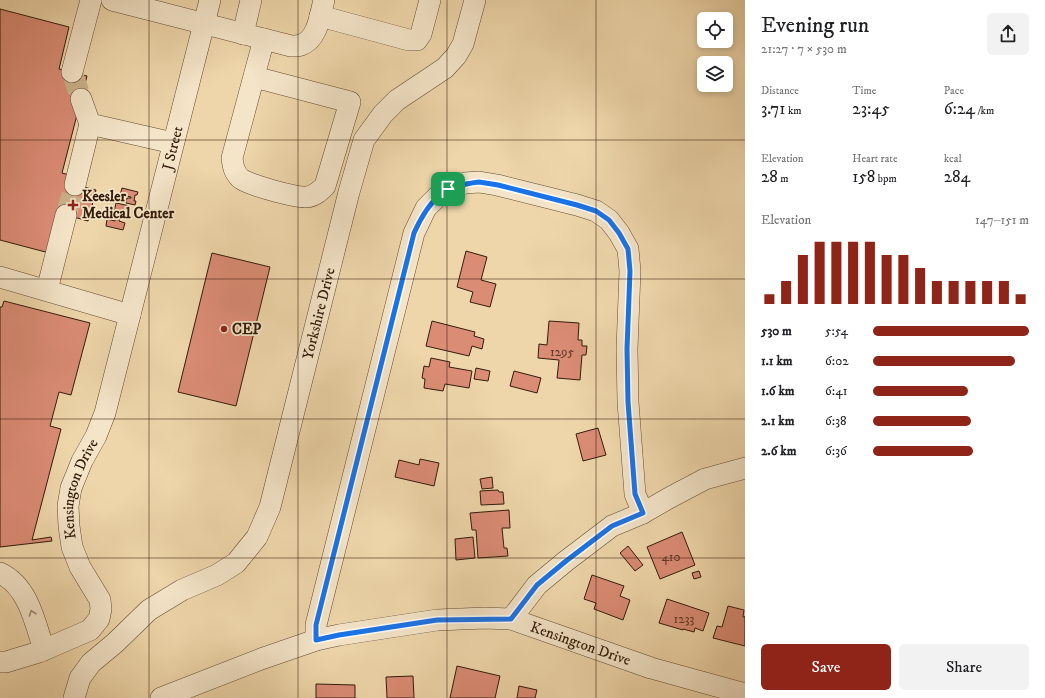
<!DOCTYPE html>
<meta charset="utf-8">
<style>
:root{--surface:#fff;--page:#f2f2f2;--text:#202124;--muted:#757577;--accent:#8f2418}
body{margin:0;font-family:"IM FELL DW Pica",serif;background:var(--page);color:var(--text);height:100vh;display:flex;flex-direction:column;font-size:15px;white-space:nowrap}
*{box-sizing:border-box;margin:0}
p{font-size:13px;color:var(--muted)}
.icon{flex:none;width:22px;height:22px;fill:none;stroke:currentColor;stroke-width:2;stroke-linecap:round;stroke-linejoin:round}
.map{position:relative;flex:1;overflow:hidden}
.panel{display:flex;flex-direction:column;background:var(--surface);width:300px}
.panel>*{flex:none}
.buttons{position:absolute;left:697px;top:12px;display:grid;gap:8px}
.buttons a{display:grid;place-items:center;width:36px;height:36px;border-radius:6px;background:var(--surface);box-shadow:0 2px 6px #0003;font-size:20px}
.pin{position:absolute;display:grid;place-items:center;width:34px;height:34px;color:#fff;margin:-17px;border-radius:8px;box-shadow:0 2px 6px #0006}
.round{display:grid;place-items:center;flex:none;width:42px;height:42px;border-radius:6px;background:var(--page)}
.head{display:flex;align-items:center;justify-content:space-between;height:68px;padding:0 16px}
h1{font-size:22px;font-weight:600;line-height:30px}
.figures{display:grid;grid-template-columns:repeat(3,1fr);gap:6px;height:68px;padding:4px 16px}
.figures div{display:grid;align-content:center}
.figures b{font-size:17px;font-weight:600}
.figures small{font-size:11px;font-weight:400}
.figures p{font-size:11px}
.chart{height:112px;padding:8px 16px}
.chart p{display:flex;justify-content:space-between}
.chart svg{width:100%;height:72px;margin-top:4px;stroke:var(--accent);stroke-width:6}
.button{display:flex;gap:8px;margin-top:auto;padding:8px 16px}
.button a{flex:1;height:46px;border-radius:6px;background:var(--accent);color:#fff;font-size:16px;font-weight:600;line-height:46px;text-align:center}
.button a+a{background:var(--page);color:var(--text)}
ul{padding:0 16px;list-style:none;font-size:13px}
li{display:grid;grid-template-columns:64px 48px 1fr;align-items:center;height:30px}
li i{height:10px;border-radius:5px;background:var(--accent)}
main{display:flex;flex:1;min-height:0}
.map>svg:first-child{display:block}
</style>
<main>
<div class="map">
<svg width="745" height="698" viewBox="0 0 745 698">
<rect width="100%" height="100%" fill="#eed6aa"/>
<filter id="stains"><feTurbulence type="fractalNoise" baseFrequency=".005" numOctaves="4"/><feColorMatrix values="0 0 0 0 .2 0 0 0 0 .09 0 0 0 0 .02 0 0 0 .5 -.17"/></filter>
<radialGradient id="worn" r=".72"><stop offset=".6" stop-color="#630" stop-opacity="0"/><stop offset="1" stop-color="#630" stop-opacity=".3"/></radialGradient>
<path fill="#db8c75" stroke="#331c09" d="M 0,9 L 69,27 L 59,69 L 87,76 L 62,173 L 73,176 L 71,184 L 96,190 L 88,221 L 63,214 L 53,254 L 0,240 Z
M 122,188 L 138,192 L 137,195 L 135,195 L 134,201 L 136,201 L 135,205 L 126,203 L 127,198 L 131,198 L 131,197 L 120,195 Z
M 116,203 L 130,206 L 128,215 L 121,214 L 119,221 L 125,223 L 123,230 L 106,226 L 107,219 L 115,221 L 117,213 L 114,212 Z
M 466,251 L 487,257 L 481,280 L 496,284 L 490,307 L 470,302 L 473,292 L 457,287 Z
M 212,253 L 270,267 L 236,406 L 178,392 Z
M 4,301 L 90,323 L 71,395 L 59,392 L 50,426 L 61,429 L 32,540 L 51,537 L 52,541 L 0,547 L 0,307 L 2,307 Z
M 432,321 L 475,332 L 474,336 L 484,339 L 482,349 L 472,346 L 469,356 L 426,346 Z
M 549,321 L 579,323 L 578,340 L 582,340 L 582,346 L 587,346 L 586,355 L 582,355 L 580,380 L 557,378 L 559,360 L 538,358 L 539,344 L 547,345 Z
M 431,358 L 450,362 L 449,367 L 472,371 L 469,388 L 445,384 L 443,391 L 424,388 L 425,379 L 422,378 L 424,366 L 429,367 Z
M 476,368 L 490,371 L 488,381 L 474,379 Z
M 514,371 L 541,378 L 537,393 L 510,386 Z
M 598,428 L 606,455 L 583,461 L 576,434 Z
M 420,459 L 439,463 L 434,486 L 395,477 L 399,460 L 419,465 Z
M 492,477 L 493,488 L 482,489 L 480,479 Z
M 498,490 L 499,492 L 503,492 L 504,504 L 481,505 L 480,491 Z
M 509,510 L 510,528 L 502,528 L 504,548 L 507,548 L 508,556 L 478,558 L 476,530 L 472,530 L 470,513 Z
M 682,532 L 695,565 L 660,579 L 647,547 Z
M 473,537 L 475,558 L 456,560 L 455,539 Z
M 628,546 L 643,565 L 635,571 L 620,553 Z
M 699,571 L 701,577 L 694,579 L 692,573 Z
M 592,575 L 624,586 L 620,596 L 630,600 L 623,620 L 594,609 L 596,603 L 584,599 Z
M 667,599 L 709,613 L 703,631 L 695,628 L 694,632 L 683,629 L 683,630 L 659,623 Z
M 728,606 L 744,610 L 743,617 L 745,617 L 745,616 L 745,646 L 713,638 L 717,626 L 722,627 Z
M 457,666 L 500,676 L 495,698 L 450,698 Z
M 413,676 L 414,698 L 387,698 L 386,677 Z
M 316,684 L 355,685 L 355,698 L 316,698 Z
M 519,686 L 537,690 L 535,698 L 517,698 Z"/>
<g fill="none" stroke-linecap="round" stroke-linejoin="round">
<path stroke="#c9b18a" stroke-width="21" stroke-dasharray="21 10" stroke-linecap="butt" d="M 72,72 L 81,99
M 66,215 L 75,185"/>
<defs>
<g id="minor">
<path d="M 112,0 L 291,46 C 294,46 298,46 301,45 C 318,39 320,15 324,0"/>
<path d="M 320,16 L 409,40 L 417,40 L 421,34 L 430,0"/>
<path d="M 243,34 L 251,0"/>
<path d="M 72,72 L 91,0"/>
<path d="M 254,77 L 350,102 L 325,186 C 320,191 315,196 307,197 C 300,199 245,184 240,178 C 234,172 233,166 232,158 L 264,39"/>
<path d="M 81,99 L 90,124 L 173,143"/>
<path d="M 75,185 L 90,124"/>
<path d="M 0,277 L 130,315"/>
<path d="M 47,290 L 66,215"/>
<path d="M 0,573 C 28,586 35,622 44,650"/>
<path d="M 511,619 L 537,585 L 566,561 L 612,526 L 643,513 L 669,498 L 705,479 L 745,468"/>
<path d="M 316,640 L 316,625 L 414,233 L 426,208 L 437,197 L 448,189 L 465,183 L 479,182 L 497,185 L 577,205 L 596,211 L 609,220 L 619,233 L 628,249 L 630,271 L 627,349 L 628,402 L 635,494 L 643,513"/>
<path id="s1" d="M 0,662 L 6,662 L 39,652 L 90,630 L 99,619 L 101,609 L 100,600 L 80,567 L 72,547 L 69,526 L 68,506 L 71,488 L 82,461 L 96,436 L 105,413 L 210,0"/>
<path id="s2" d="M 74,698 L 80,678 L 91,663 L 115,643 L 149,610 L 182,590 L 217,575 L 236,563 L 257,537 L 270,507 L 349,192 L 364,140 L 383,114 L 397,100 L 445,68 L 456,56 L 463,44 L 475,0"/>
<path id="s3" d="M 161,698 L 261,659 L 316,640 L 339,635 L 437,620 L 485,618 L 511,619 L 651,668 L 745,694"/>
</g>
</defs>
<use href="#minor" stroke="#624a31" stroke-width="22"/>
<use href="#minor" stroke="#f4e4c8" stroke-width="21"/>
</g>
<defs><path id="oneway-chevron" d="M-2-3.5L2.5 0L-2 3.5" fill="none" stroke-width="1.6" stroke-linecap="round" stroke-linejoin="round"/></defs>
<use stroke="#9d8a72" href="#oneway-chevron" transform="translate(32 613) rotate(-109)"/>
<g fill="none" stroke-linecap="round" stroke-linejoin="round">
<defs>
<path id="route" d="M 479,182 L 498,185 L 577,205 L 596,211 L 609,220 L 619,233 L 628,249 L 630,271 L 627,349 L 628,402 L 635,494 L 643,513 L 612,526 L 566,561 L 537,585 L 511,619 L 437,620 L 339,635 L 316,640 L 316,625 L 414,233 C 429,200 442,186 479,182 Z"/>
</defs>
<use href="#route" stroke="#fff" stroke-width="8"/>
<use href="#route" stroke="#1a73e8" stroke-width="5"/>
</g>
<path fill="none" stroke="#331c09" stroke-width="1" stroke-opacity="0.55" d="M 149,0 L 149,698M 298,0 L 298,698M 447,0 L 447,698M 596,0 L 596,698M 0,140 L 745,140M 0,279 L 745,279M 0,419 L 745,419M 0,558 L 745,558"/>
<g fill="#8f2418" stroke="#f4e4c8" stroke-width="1.5">
<path d="M71 199h4v4h4v4h-4v4h-4v-4h-4v-4h4z"/>
<circle cx="224" cy="329" r="4"/>
</g>
<g text-anchor="middle" stroke-width="3.5" stroke-linejoin="round" paint-order="stroke">
<g font-size="13" fill="#5d3824">
<text x="562" y="356">1295</text>
<text x="671" y="561">410</text>
<text x="684" y="623">1233</text>
</g>
<g font-size="15" fill="#331c09" stroke="#f4e4c8">
<text dy="5" stroke="none"><textPath href="#s1" startOffset="605">J Street</textPath></text>
<text dy="5" stroke="none"><textPath href="#s2" startOffset="483">Yorkshire Drive</textPath></text>
<text dy="5" stroke="none"><textPath href="#s1" startOffset="250">Kensington Drive</textPath></text>
<text dy="5" stroke="none"><textPath href="#s3" startOffset="436">Kensington Drive</textPath></text>
</g>
<g font-size="15" font-weight="bold" fill="#331c09" stroke="#f4e4c8" text-anchor="start">
<text x="82" y="201">Keesler<tspan x="82" dy="17">Medical Center</tspan></text>
<text x="232" y="334">CEP</text>
</g>
</g>
<rect width="100%" height="100%" filter="url(#stains)"/>
<rect width="100%" height="100%" fill="url(#worn)"/>
</svg>
<div class="buttons">
<a><svg class="icon" aria-label="locate" viewBox="0 0 24 24"><circle cx="12" cy="12" r="6"/><path d="M12 2v4M12 18v4M2 12h4M18 12h4"/></svg></a>
<a><svg class="icon" aria-label="layers" viewBox="0 0 24 24"><path d="M12 4l9 5-9 5-9-5zM3 14l9 5 9-5"/></svg></a>
</div>
<div class="pin" style="left:448px;top:189px;background:#1e9e55"><svg class="icon" aria-label="arrive" viewBox="0 0 24 24"><path d="M6 21V4h12l-3 4 3 4H6"/></svg></div>
</div>
<section class="panel">
<div class="head"><div><h1>Evening run</h1><p>21:27 · 7 × 530 m</p></div><a class="round"><svg class="icon" aria-label="share" viewBox="0 0 24 24"><path d="M12 15V3M7 8l5-5 5 5M5 13v7h14v-7"/></svg></a></div>
<div class="figures">
<div><p>Distance</p><b>3.71<small> km</small></b></div>
<div><p>Time</p><b>23:45</b></div>
<div><p>Pace</p><b>6:24<small> /km</small></b></div>
</div>
<div class="figures">
<div><p>Elevation</p><b>28<small> m</small></b></div>
<div><p>Heart rate</p><b>158<small> bpm</small></b></div>
<div><p>kcal</p><b>284</b></div>
</div>
<div class="chart"><p><span>Elevation</span>147–151 m</p>
<svg viewBox="0 0 160 44" preserveAspectRatio="none"><path d="M5 44V38M15 44V30M25 44V14M35 44V6M45 44V6M55 44V6M65 44V6M75 44V14M85 44V14M95 44V22M105 44V30M115 44V30M125 44V30M135 44V30M145 44V30M155 44V38"/></svg>
</div>
<ul>
<li><b>530 m</b>5:54<i style="width:100%"></i></li>
<li><b>1.1 km</b>6:02<i style="width:91%"></i></li>
<li><b>1.6 km</b>6:41<i style="width:61%"></i></li>
<li><b>2.1 km</b>6:38<i style="width:63%"></i></li>
<li><b>2.6 km</b>6:36<i style="width:64%"></i></li>
</ul>
<div class="button"><a>Save</a><a>Share</a></div>
</section>
</main>
